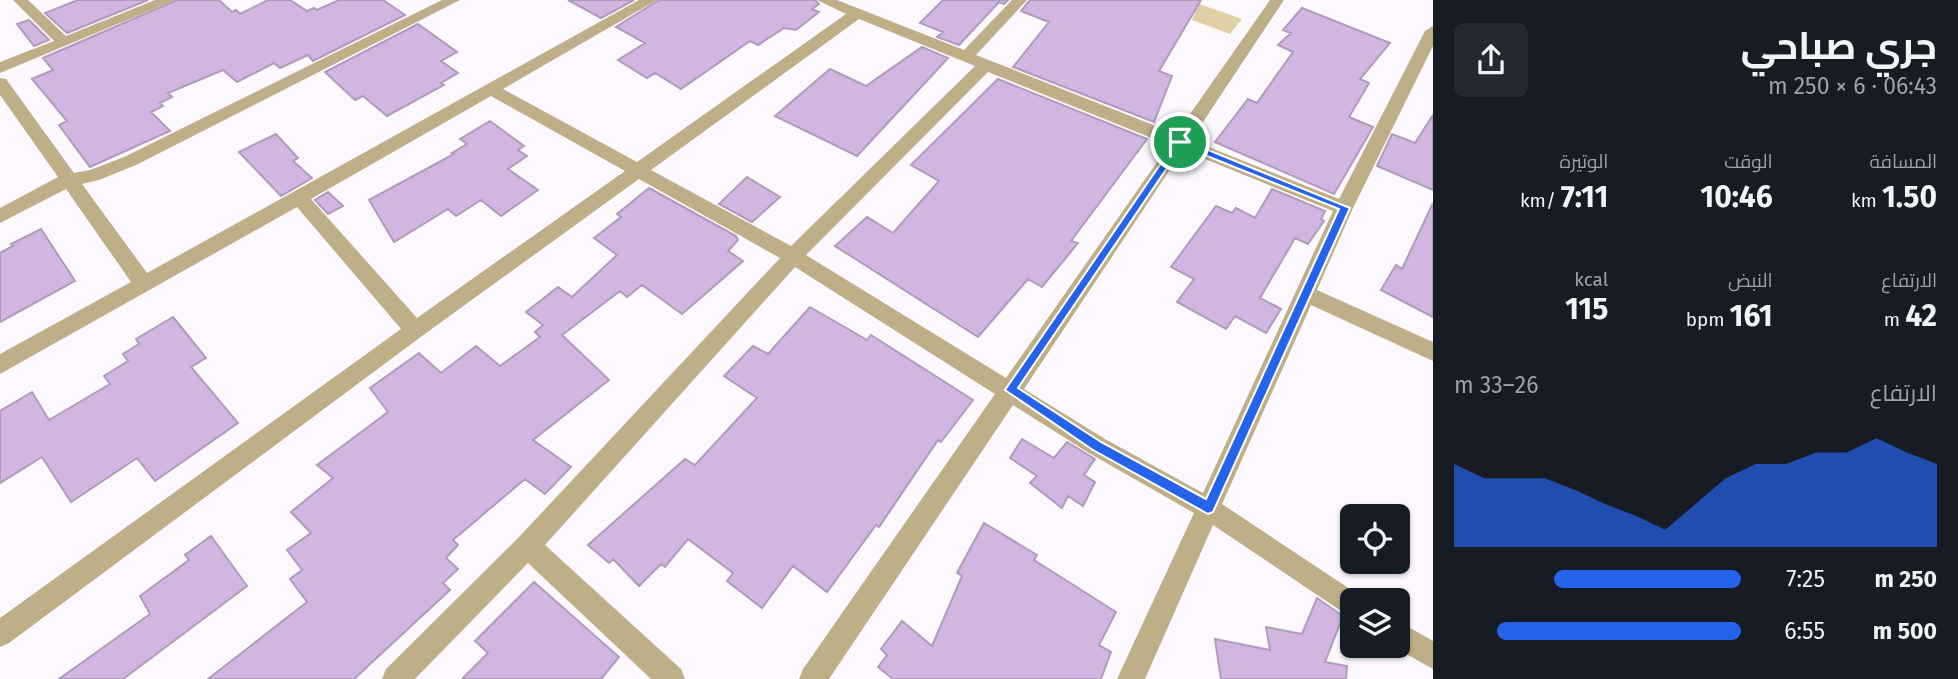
<!DOCTYPE html>
<html lang="ar">
<meta charset="utf-8">
<style>
:root{--surface:#171b24;--page:#242831;--text:#f1f3f6;--muted:#9ea1a6;--accent:#2563eb}
body{margin:0;font-family:"Fira Sans",Cairo,sans-serif;background:var(--page);color:var(--text);direction:rtl;height:100vh;display:flex;flex-direction:column;font-size:26px;white-space:nowrap}
*{box-sizing:border-box;margin:0}
p{font-size:23px;color:var(--muted)}
.icon{flex:none;width:38px;height:38px;fill:none;stroke:currentColor;stroke-width:2;stroke-linecap:round;stroke-linejoin:round}
.map{position:relative;flex:1;overflow:hidden;direction:ltr}
.panel{display:flex;flex-direction:column;background:var(--surface);width:525px}
.panel>*{flex:none}
.fabs{position:absolute;left:1340px;top:504px;display:grid;gap:14px}
.fabs a{display:grid;place-items:center;width:70px;height:70px;border-radius:10px;background:var(--surface);box-shadow:0 2px 5px #0004;font-size:35px}
.pin{position:absolute;display:grid;place-items:center;width:60px;height:60px;color:#fff;margin:-30px;border:4px solid #fff;border-radius:50%;box-shadow:0 2px 7px #0007}
.round{display:grid;place-items:center;flex:none;width:74px;height:74px;border-radius:10px;background:var(--page)}
.headline{display:flex;align-items:center;justify-content:space-between;height:119px;padding:0 21px}
h1{font-size:38px;font-weight:700;line-height:52px}
.metrics{display:grid;grid-template-columns:repeat(3,1fr);gap:10px;height:119px;padding:7px 21px}
.metrics div{display:grid;align-content:center}
.metrics b{font-size:30px;font-weight:700}
.metrics small{font-size:19px;font-weight:400}
.metrics p{font-size:19px}
.chart{height:196px;padding:14px 21px}
.chart p{display:flex;justify-content:space-between}
.chart svg{width:100%;height:126px;margin-top:7px;fill:var(--accent);opacity:.7}
ul{padding:0 21px;list-style:none;font-size:23px}
li{display:grid;grid-template-columns:112px 84px 1fr;align-items:center;height:52px}
li i{height:18px;border-radius:9px;background:var(--accent)}
main{display:flex;flex:1;min-height:0}
.map>svg:first-child{display:block}
</style>
<main>
<section class="panel">
<div class="headline"><div><h1>جري صباحي</h1><p>06:43 · 6 × 250 m</p></div><a class="round"><svg class="icon" aria-label="share" viewBox="0 0 24 24"><path d="M12 15V3M7 8l5-5 5 5M5 13v7h14v-7"/></svg></a></div>
<div class="metrics">
<div><p>المسافة</p><b>1.50<small> km</small></b></div>
<div><p>الوقت</p><b>10:46</b></div>
<div><p>الوتيرة</p><b>7:11<small> /km</small></b></div>
</div>
<div class="metrics">
<div><p>الارتفاع</p><b>42<small> m</small></b></div>
<div><p>النبض</p><b>161<small> bpm</small></b></div>
<div><p>kcal</p><b>115</b></div>
</div>
<div class="chart"><p><span>الارتفاع</span>26–33 m</p>
<svg viewBox="0 0 160 44" preserveAspectRatio="none"><path d="M0 44V15L10 20L20 20L30 20L40 24L50 29L60 33L70 38L80 29L90 20L100 15L110 15L120 11L130 11L140 6L150 11L160 15V44z"/></svg>
</div>
<ul>
<li><b>250 m</b>7:25<i style="width:65%"></i></li>
<li><b>500 m</b>6:55<i style="width:85%"></i></li>
</ul>
</section>
<div class="map">
<svg width="1433" height="679" viewBox="0 0 1433 679">
<rect width="100%" height="100%" fill="#fcf8fe"/>
<path fill="#e1d0a6" d="M 1188,0 L 1242,19 L 1230,34 L 1192,20 L 1195,12 Z"/>
<path fill="#d0b6e0" stroke="#af9cbb" stroke-width="2" d="M 78,0 L 148,0 L 67,33 L 45,13 Z
M 177,0 L 219,0 L 232,12 L 236,10 L 240,14 L 268,0 L 290,0 L 307,11 L 314,8 L 317,10 L 339,0 L 383,0 L 405,15 L 313,61 L 308,55 L 280,68 L 274,63 L 237,82 L 223,70 L 168,93 L 172,97 L 160,103 L 163,106 L 151,112 L 170,131 L 90,167 L 59,125 L 67,121 L 32,79 L 53,70 L 43,58 Z
M 568,0 L 634,0 L 601,18 Z
M 659,0 L 815,0 L 819,4 L 812,9 L 819,12 L 796,30 L 784,28 L 758,45 L 750,41 L 681,89 L 655,73 L 647,78 L 618,60 L 645,43 L 616,27 Z
M 943,0 L 1008,0 L 1004,4 L 999,2 L 959,45 L 937,37 L 943,32 L 920,23 Z
M 1030,0 L 1201,0 L 1159,71 L 1172,76 L 1154,122 L 1013,67 L 1049,22 L 1021,11 Z
M 1302,8 L 1390,43 L 1360,79 L 1369,83 L 1349,117 L 1373,127 L 1334,194 L 1215,142 L 1248,99 L 1257,103 L 1293,52 L 1278,45 L 1291,33 L 1283,30 Z
M 29,20 L 49,40 L 34,46 L 17,24 Z
M 418,24 L 457,52 L 441,61 L 458,73 L 441,83 L 444,85 L 387,116 L 363,96 L 355,100 L 325,72 Z
M 922,47 L 948,58 L 857,156 L 775,116 L 830,69 L 866,86 Z
M 998,79 L 1147,139 L 1071,241 L 1078,243 L 1042,287 L 1028,279 L 978,337 L 835,246 L 867,217 L 893,233 L 939,181 L 911,165 Z
M 1433,115 L 1433,190 L 1377,166 L 1392,134 L 1415,143 Z
M 490,121 L 524,146 L 518,150 L 527,156 L 508,169 L 538,190 L 501,216 L 481,200 L 456,216 L 448,209 L 394,242 L 369,200 L 454,154 L 452,153 L 467,144 L 460,139 Z
M 276,134 L 298,158 L 293,161 L 312,178 L 281,196 L 239,152 Z
M 747,177 L 780,197 L 752,222 L 719,204 Z
M 649,188 L 736,236 L 738,240 L 728,251 L 743,261 L 682,314 L 642,285 L 627,297 L 620,291 L 562,335 L 609,380 L 533,440 L 571,467 L 545,494 L 525,479 L 453,540 L 458,545 L 446,558 L 458,569 L 443,583 L 450,590 L 354,679 L 208,679 L 307,602 L 290,579 L 302,570 L 287,550 L 311,533 L 291,512 L 333,478 L 317,465 L 388,412 L 370,388 L 419,353 L 441,373 L 476,346 L 500,366 L 540,337 L 535,332 L 543,325 L 526,312 L 558,287 L 572,297 L 617,255 L 594,238 L 621,217 L 617,214 Z
M 1272,189 L 1325,211 L 1321,219 L 1324,221 L 1308,244 L 1295,238 L 1260,298 L 1281,309 L 1266,333 L 1235,316 L 1226,329 L 1177,302 L 1194,279 L 1171,267 L 1216,206 L 1232,213 L 1236,208 L 1255,218 Z
M 328,192 L 343,206 L 328,214 L 315,200 Z
M 1433,203 L 1433,317 L 1381,290 L 1396,265 L 1402,269 Z
M 41,229 L 75,281 L 0,322 L 0,253 L 13,246 L 11,244 Z
M 810,307 L 867,340 L 871,335 L 973,400 L 941,442 L 938,440 L 879,527 L 876,525 L 827,592 L 793,566 L 762,608 L 727,581 L 733,573 L 688,539 L 665,567 L 661,564 L 639,586 L 613,559 L 609,563 L 588,545 L 685,459 L 695,465 L 757,398 L 724,376 L 753,346 L 768,354 Z
M 173,317 L 206,358 L 191,367 L 238,423 L 155,481 L 137,458 L 71,502 L 42,457 L 0,483 L 0,411 L 32,392 L 49,420 L 110,384 L 104,376 L 128,361 L 123,354 L 139,344 L 136,339 Z
M 1022,439 L 1054,458 L 1067,442 L 1095,459 L 1084,475 L 1095,482 L 1083,506 L 1068,496 L 1062,508 L 1030,483 L 1037,476 L 1010,458 Z
M 984,523 L 1037,555 L 1034,560 L 1116,612 L 1099,645 L 1111,652 L 1101,679 L 893,679 L 878,667 L 887,655 L 881,649 L 902,621 L 932,646 L 962,576 L 957,573 Z
M 211,536 L 247,586 L 123,679 L 59,679 L 150,614 L 140,596 L 189,560 L 185,555 Z
M 534,582 L 619,657 L 601,679 L 462,679 L 488,653 L 475,641 Z
M 1317,598 L 1343,616 L 1325,662 L 1347,666 L 1346,679 L 1221,679 L 1215,639 L 1270,650 L 1266,627 L 1302,634 Z"/>
<g fill="none" stroke-linecap="round" stroke-linejoin="round">
<path fill="#bfaf88" fill-rule="evenodd" d="M 13,0 L 28,0 L 66,36 L 155,0 L 175,0 L 0,73 L 0,62 L 54,41 Z
M 442,0 L 460,0 L 136,165 L 99,180 L 82,184 L 147,273 L 639,0 L 657,0 L 503,89 L 637,162 L 846,14 L 817,0 L 837,0 L 964,50 L 1012,0 L 1027,0 L 976,55 L 1176,134 L 1270,0 L 1284,0 L 1191,140 L 1339,199 L 1425,31 L 1433,26 L 1433,46 L 1353,208 L 1317,290 L 1433,342 L 1433,361 L 1311,305 L 1222,504 L 1362,597 L 1364,600 L 1353,600 L 1353,619 L 1213,525 L 1145,679 L 1117,679 L 1194,513 L 1089,453 L 1013,405 L 829,679 L 799,679 L 803,669 L 995,394 L 795,267 L 545,545 L 681,669 L 685,679 L 651,679 L 528,563 L 415,679 L 382,679 L 386,669 L 519,537 L 780,258 L 639,179 L 422,336 L 9,643 L 0,647 L 0,618 L 401,329 L 297,207 L 0,374 L 0,354 L 131,282 L 66,189 L 0,223 L 0,208 L 58,177 L 0,95 L 0,78 L 6,79 L 74,173 L 90,170 L 124,157 ZM 859,19 L 975,66 L 791,246 L 651,170 ZM 988,72 L 1169,145 L 1006,378 L 806,255 ZM 491,96 L 625,171 L 417,318 L 311,199 ZM 1183,150 L 1333,211 L 1203,493 L 1105,439 L 1024,389 Z
M 1398,621 L 1433,641 L 1433,669 L 1392,646 L 1398,646 Z"/>
</g>
<path fill="#2563eb" stroke="#fff" stroke-width="2" fill-rule="evenodd" d="M 1177,140 L 1184,140 L 1350,208 L 1213,512 L 1208,514 L 1093,450 L 1005,390 ZM 1182,146 L 1339,209 L 1206,499 L 1101,442 L 1018,388 Z"/>
</svg>
<div class="fabs">
<a><svg class="icon" aria-label="locate" viewBox="0 0 24 24"><circle cx="12" cy="12" r="6"/><path d="M12 2v4M12 18v4M2 12h4M18 12h4"/></svg></a>
<a><svg class="icon" aria-label="layers" viewBox="0 0 24 24"><path d="M12 4l9 5-9 5-9-5zM3 14l9 5 9-5"/></svg></a>
</div>
<div class="pin" style="left:1180px;top:142px;background:#1e9e55"><svg class="icon" aria-label="arrive" viewBox="0 0 24 24"><path d="M6 21V4h12l-3 4 3 4H6"/></svg></div>
</div>
</main>
